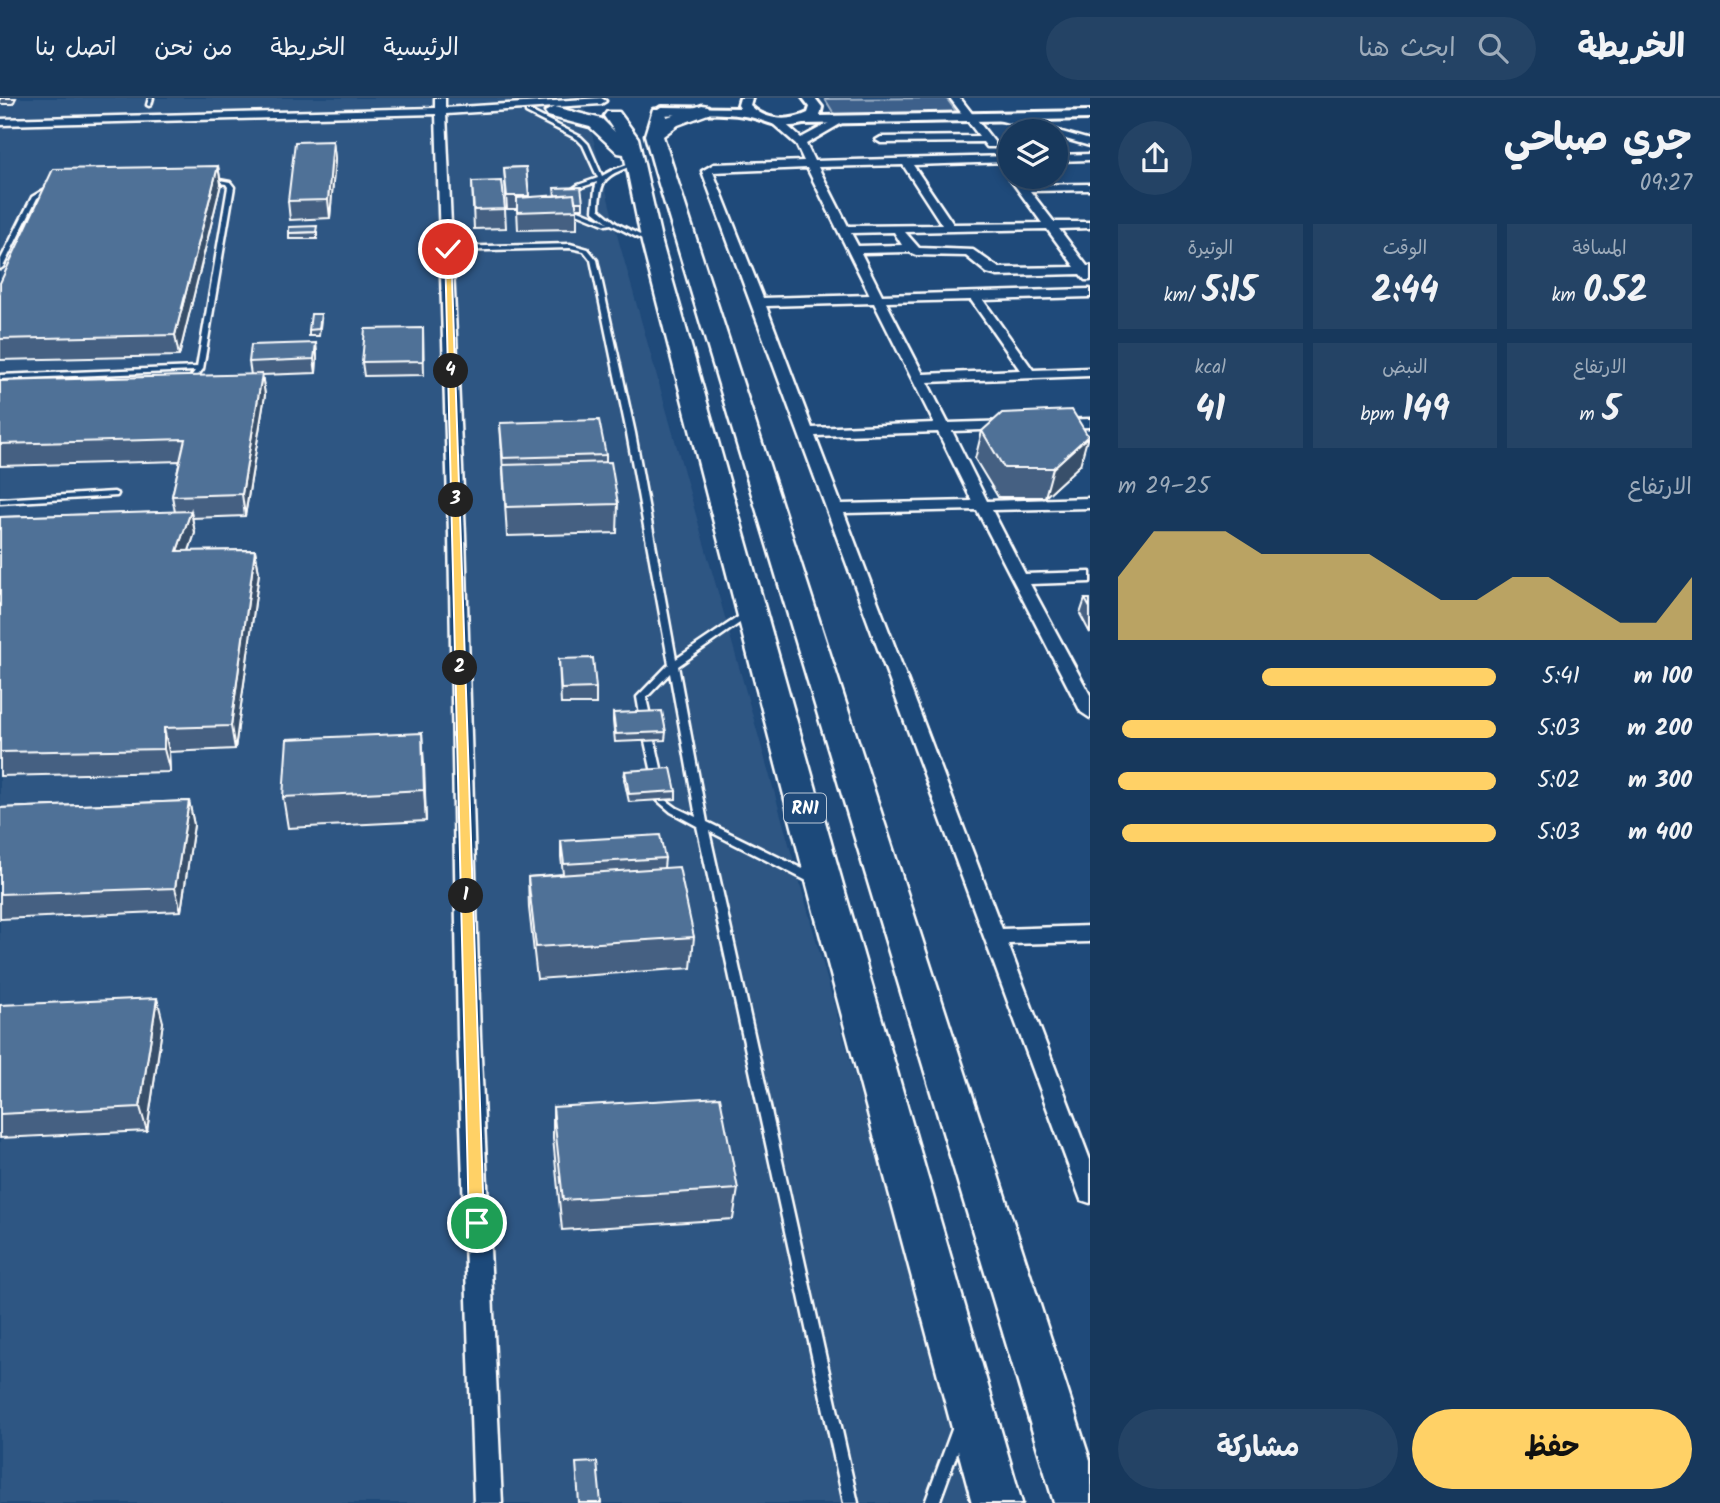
<!DOCTYPE html>
<html lang="ar">
<meta charset="utf-8">
<style>
:root{--surface:#17385c;--page:#244365;--text:#f1f3f6;--muted:#9eacbb;--line:#365272;--accent:#ffd166}
body{margin:0;font-family:Kalam,"Playpen Sans Arabic",sans-serif;background:var(--page);color:var(--text);direction:rtl;height:100vh;display:flex;flex-direction:column;font-size:26px;white-space:nowrap}
*{box-sizing:border-box;margin:0}
p{font-size:23px;color:var(--muted)}
.icon{flex:none;width:38px;height:38px;fill:none;stroke:currentColor;stroke-width:2;stroke-linecap:round;stroke-linejoin:round}
.map{position:relative;flex:1;overflow:hidden;direction:ltr}
.details{display:flex;flex-direction:column;background:var(--surface);width:630px}
.details>*{flex:none}
.controls{position:absolute;left:998px;top:21px;display:grid;gap:14px}
.controls a{display:grid;place-items:center;width:70px;height:70px;border-radius:50%;background:var(--surface);box-shadow:0 4px 10px #0003,0 0 0 2px var(--line);font-size:35px}
.pin{position:absolute;display:grid;place-items:center;width:60px;height:60px;color:#fff;margin:-30px;border:4px solid #fff;border-radius:50%;box-shadow:0 2px 7px #0007}
.km{position:absolute;width:35px;height:35px;margin:-18px;border-radius:50%;background:#222;color:#fff;font-size:19px;line-height:35px;text-align:center}
.round{display:grid;place-items:center;flex:none;width:74px;height:74px;border-radius:37px;background:var(--page)}
.summary{display:flex;align-items:center;justify-content:space-between;height:119px;padding:0 28px}
h1{font-size:38px;font-weight:700;line-height:52px}
.stats{display:grid;grid-template-columns:repeat(3,1fr);gap:10px;height:119px;padding:7px 28px}
.stats div{display:grid;align-content:center;border-radius:0px;background:var(--page);text-align:center}
.stats b{font-size:35px;font-weight:700}
.stats small{font-size:19px;font-weight:400}
.stats p{font-size:19px}
.chart{height:196px;padding:14px 28px}
.chart p{display:flex;justify-content:space-between}
.chart svg{width:100%;height:126px;margin-top:7px;fill:var(--accent);opacity:.7}
.cta{display:flex;gap:14px;margin-top:auto;padding:14px 28px}
.cta a{flex:1;height:80px;border-radius:42px;background:var(--accent);color:#111;font-size:28px;font-weight:700;line-height:80px;text-align:center}
.cta a+a{background:var(--page);color:var(--text)}
ul{padding:0 28px;list-style:none;font-size:23px}
li{display:grid;grid-template-columns:112px 84px 1fr;align-items:center;height:52px}
li i{height:18px;border-radius:9px;background:var(--accent)}
header{display:flex;align-items:center;gap:42px;box-sizing:border-box;height:98px;padding:0 35px;background:var(--surface);border-bottom:2px solid var(--line)}
header strong{font-size:33px}
nav{display:flex;gap:38px;margin-inline-start:auto;font-size:24px}
.search{width:490px;height:63px;background:var(--page);display:flex;align-items:center;gap:18px;box-sizing:border-box;padding:0 24px;border-radius:38px;color:var(--muted);font-size:26px}
main{display:flex;flex:1;min-height:0}
.map>svg:first-child{display:block}
</style>
<header>
<strong>الخريطة</strong>
<div class="search"><svg class="icon" aria-label="search" viewBox="0 0 24 24"><circle cx="10" cy="10" r="6"/><path d="M15 15l6 6"/></svg>ابحث هنا</div>
<nav><a>الرئيسية</a><a>الخريطة</a><a>من نحن</a><a>اتصل بنا</a></nav>
</header>
<main>
<section class="details">
<div class="summary"><div><h1>جري صباحي</h1><p>09:27</p></div><a class="round"><svg class="icon" aria-label="share" viewBox="0 0 24 24"><path d="M12 15V3M7 8l5-5 5 5M5 13v7h14v-7"/></svg></a></div>
<div class="stats">
<div><p>المسافة</p><b>0.52<small> km</small></b></div>
<div><p>الوقت</p><b>2:44</b></div>
<div><p>الوتيرة</p><b>5:15<small> /km</small></b></div>
</div>
<div class="stats">
<div><p>الارتفاع</p><b>5<small> m</small></b></div>
<div><p>النبض</p><b>149<small> bpm</small></b></div>
<div><p>kcal</p><b>41</b></div>
</div>
<div class="chart"><p><span>الارتفاع</span>25–29 m</p>
<svg viewBox="0 0 160 44" preserveAspectRatio="none"><path d="M0 44V22L10 6L20 6L30 6L40 14L50 14L60 14L70 14L80 22L90 30L100 30L110 22L120 22L130 30L140 38L150 38L160 22V44z"/></svg>
</div>
<ul>
<li><b>100 m</b>5:41<i style="width:62%"></i></li>
<li><b>200 m</b>5:03<i style="width:99%"></i></li>
<li><b>300 m</b>5:02<i style="width:100%"></i></li>
<li><b>400 m</b>5:03<i style="width:99%"></i></li>
</ul>
<div class="cta"><a>حفظ</a><a>مشاركة</a></div>
</section>
<div class="map">
<svg width="1090" height="1405" viewBox="0 0 1090 1405">
<rect width="100%" height="100%" fill="#1f4a7a"/>
<filter id="ink" filterUnits="userSpaceOnUse"><feTurbulence type="fractalNoise" baseFrequency=".0143" numOctaves="2"/><feDisplacementMap in="SourceGraphic" scale="14" xChannelSelector="R" yChannelSelector="G"/><feConvolveMatrix kernelMatrix="1 2 1 2 8 2 1 2 1" color-interpolation-filters="sRGB"/></filter>
<g filter="url(#ink)">
<path fill="#2e5683" d="M 0,0 L 583,0 L 619,144 L 975,1405 L 0,1405 Z"/>
<path fill="#3c618b" stroke="#9eb0c5" stroke-width="2" d="M 946,0 L 958,16 L 836,19 L 825,1 Z"/>
<g fill="none" stroke-linecap="round" stroke-linejoin="round">
<defs>
<path id="service" d="M 149,0 L 153,0 L 151,7 L 149,8 L 147,7 Z
M 526,13 L 530,13 L 581,39 L 588,46 L 602,78 L 613,72 L 636,64 L 636,66 C 607,78 600,78 599,111 L 616,125 L 652,143 L 652,145 L 648,145 L 611,126 L 606,127 L 567,111 L 567,109 L 571,109 L 608,124 L 593,112 L 595,91 L 597,84 L 582,89 L 570,97 L 565,96 L 578,87 L 598,80 L 583,47 L 577,41 L 526,15 Z
M 209,80 L 230,84 L 234,89 L 203,271 L 191,286 L 186,285 L 195,273 L 0,281 L 0,277 L 197,269 L 228,89 L 226,86 L 207,83 L 207,81 Z
M 52,87 L 57,88 L 37,100 L 3,169 L 0,171 L 0,163 L 32,99 Z
M 570,146 L 588,151 L 597,162 L 635,335 L 676,561 L 747,513 L 750,512 L 754,515 L 678,568 L 707,724 L 817,778 L 818,781 L 817,784 L 809,784 L 709,733 L 858,1405 L 844,1405 L 697,728 L 671,714 L 657,702 L 662,699 L 677,710 L 696,719 L 670,575 L 646,600 L 651,622 L 649,624 L 646,625 L 641,622 L 637,599 L 669,566 L 627,335 L 591,162 L 584,153 L 570,150 L 448,153 L 445,151 L 448,149 Z
M 114,394 L 118,396 L 117,398 L 0,405 L 0,401 Z
M 650,640 L 655,643 L 663,679 L 658,682 L 653,679 L 645,643 Z
M 959,1324 L 964,1326 L 966,1331 L 939,1405 L 925,1405 L 954,1326 Z"/>
<path id="minor" d="M 435,0 L 445,0 L 445,10 L 601,0 L 606,3 L 601,6 L 446,16 L 465,436 L 480,938 L 502,1405 L 474,1405 L 458,938 L 449,436 L 436,16 L 0,27 L 0,21 L 435,10 Z
M 950,0 L 960,0 L 995,45 L 995,49 L 987,49 L 983,44 L 881,45 L 876,42 L 881,39 L 979,38 Z
M 998,16 L 1090,42 L 1090,48 L 1055,38 L 1055,33 L 1039,33 L 994,21 L 994,17 Z
M 840,19 L 849,21 L 806,46 L 814,63 L 1010,58 L 1010,64 L 913,67 L 953,126 L 1042,125 L 1010,81 L 1009,79 L 1010,77 L 1019,79 L 1025,87 L 1090,86 L 1090,92 L 1030,93 L 1054,124 L 1090,124 L 1090,130 L 1059,131 L 1087,168 L 1090,168 L 1090,182 L 1085,182 L 1080,176 L 998,178 L 987,175 L 966,158 L 916,157 L 909,154 L 861,155 L 882,197 L 1090,191 L 1090,199 L 983,202 L 1033,272 L 1090,270 L 1090,278 L 927,284 L 948,325 L 1012,323 L 1019,327 L 1012,331 L 952,333 L 987,403 L 1090,400 L 1090,410 L 992,412 L 1025,476 L 1090,474 L 1090,484 L 1030,486 L 1090,597 L 1090,620 L 1081,614 L 977,412 L 844,415 L 1002,831 L 1090,828 L 1090,844 L 1008,846 L 1090,1062 L 1090,1105 L 1081,1102 L 1078,1094 L 702,73 L 714,66 L 804,63 L 796,46 L 772,25 L 772,21 L 780,21 L 801,40 ZM 903,67 L 942,127 L 848,128 L 818,69 ZM 807,70 L 870,197 L 763,200 L 713,74 ZM 1047,131 L 1075,169 L 999,170 L 973,152 L 919,150 L 905,134 ZM 894,134 L 902,147 L 858,148 L 851,135 ZM 971,202 L 1020,272 L 923,276 L 886,204 ZM 874,205 L 934,325 L 812,330 L 766,208 ZM 938,334 L 972,403 L 841,406 L 815,338 Z
M 1090,56 L 1090,62 L 1055,63 L 1055,57 Z
M 1090,321 L 1090,329 L 1056,330 L 1049,326 L 1056,322 Z"/>
<path id="tertiary" d="M 740,0 L 752,0 L 750,7 C 765,23 789,24 808,15 L 810,9 L 803,0 L 815,0 L 822,9 L 820,18 L 1090,13 L 1090,21 L 803,26 C 775,33 767,21 744,18 C 717,14 689,16 661,17 L 655,13 L 661,9 L 740,10 L 738,7 Z"/>
<path id="trunk" d="M 702,7 L 708,8 L 711,12 L 708,16 L 678,27 L 663,38 L 1090,1362 L 1090,1405 L 1054,1405 L 655,73 L 645,37 L 653,11 L 665,11 L 667,19 Z
M 554,9 L 602,21 L 615,34 L 604,18 L 607,14 L 619,14 L 638,40 L 662,145 L 843,787 L 1022,1405 L 972,1405 L 807,787 L 642,145 L 624,56 L 618,55 L 590,29 L 548,18 L 545,14 Z"/>
</defs>
<use href="#service" stroke="#fff" stroke-width="5"/>
<use href="#minor" stroke="#fff" stroke-width="5"/>
<use href="#tertiary" stroke="#fff" stroke-width="6"/>
<use href="#trunk" stroke="#fff" stroke-width="5"/>
<use href="#service" fill="#1f4a7a" fill-rule="evenodd"/>
<use href="#minor" fill="#1f4a7a" fill-rule="evenodd"/>
<use href="#tertiary" fill="#1f4a7a" fill-rule="evenodd"/>
<use href="#trunk" fill="#1f4a7a" fill-rule="evenodd"/>
</g>
<path fill="#456182" stroke="#fff" stroke-width="2" d="M 0,0 L 16,0 L 13,6 L 0,6 Z
M 333,43 L 335,61 L 330,120 L 290,122 L 288,103 Z
M 218,68 L 221,86 L 179,258 L 0,262 L 0,185 Z
M 526,69 L 529,99 L 583,104 L 583,110 L 577,110 L 577,131 L 518,132 L 517,111 L 507,111 L 504,70 Z
M 472,84 L 505,111 L 506,130 L 474,131 Z
M 317,134 L 317,141 L 289,141 L 289,135 Z
M 321,222 L 319,238 L 309,238 L 309,232 Z
M 423,230 L 424,277 L 364,278 L 362,264 Z
M 316,245 L 317,259 L 316,275 L 262,277 L 265,297 L 245,418 L 192,420 L 195,435 L 189,453 L 255,452 L 259,475 L 235,651 L 169,654 L 170,674 L 0,678 L 0,419 L 175,414 L 172,398 L 180,363 L 0,368 L 0,283 L 251,277 L 249,264 Z
M 500,325 L 606,357 L 606,364 L 618,406 L 617,435 L 507,438 Z
M 982,333 L 1080,367 L 1045,399 L 998,399 L 975,361 Z
M 1085,501 L 1090,501 L 1090,535 L 1080,516 Z
M 559,561 L 596,590 L 596,606 L 561,606 Z
M 613,615 L 666,634 L 665,642 L 615,644 L 613,623 Z
M 422,635 L 426,723 L 288,730 L 283,699 Z
M 625,673 L 676,693 L 676,701 L 629,704 L 624,681 Z
M 189,703 L 194,727 L 181,813 L 0,821 L 0,710 Z
M 561,743 L 665,760 L 664,770 L 694,839 L 691,870 L 537,881 L 529,810 L 528,779 L 563,776 L 561,759 Z
M 0,907 L 163,924 L 147,1033 L 0,1040 Z
M 553,1009 L 738,1091 L 733,1121 L 562,1132 L 553,1040 Z"/>
<path fill="#384f6a" stroke="#fff" stroke-width="2" d="M 333,43 L 335,61 L 330,120 L 328,102 Z
M 218,68 L 221,86 L 179,258 L 175,237 Z
M 316,245 L 317,259 L 316,275 L 314,261 Z
M 262,276 L 265,297 L 245,418 L 242,396 Z
M 1088,338 L 1080,367 L 1045,399 L 1053,370 Z
M 191,413 L 195,435 L 181,476 L 177,453 Z
M 255,452 L 259,475 L 235,651 L 231,628 Z
M 164,630 L 169,654 L 170,674 L 164,651 Z
M 422,635 L 424,666 L 426,723 L 424,692 Z
M 189,703 L 194,727 L 181,813 L 175,790 Z
M 157,900 L 163,924 L 147,1033 L 140,1009 Z"/>
<path fill="#507197" stroke="#fff" stroke-width="2" d="M 333,43 L 328,102 L 288,103 L 295,44 Z
M 218,68 L 175,237 L 0,241 L 0,185 L 53,71 Z
M 526,69 L 529,98 L 507,98 L 504,70 Z
M 502,83 L 505,111 L 474,112 L 472,84 Z
M 581,89 L 583,104 L 575,104 L 574,96 L 555,98 L 554,90 Z
M 574,96 L 577,112 L 517,114 L 517,100 Z
M 317,128 L 316,134 L 289,135 L 289,129 Z
M 311,216 L 321,216 L 319,231 L 309,232 Z
M 423,230 L 423,263 L 362,264 L 365,231 Z
M 316,245 L 314,261 L 249,264 L 251,247 Z
M 262,276 L 242,396 L 172,398 L 185,341 L 0,346 L 0,283 Z
M 1072,312 L 1088,338 L 1053,370 L 1004,370 L 982,333 L 1002,315 Z
M 599,322 L 606,357 L 503,360 L 500,325 Z
M 611,364 L 618,406 L 506,409 L 503,367 Z
M 191,413 L 177,453 L 255,452 L 231,628 L 164,630 L 164,651 L 0,654 L 0,419 Z
M 1085,501 L 1090,501 L 1090,510 Z
M 593,560 L 596,590 L 561,591 L 559,561 Z
M 662,613 L 666,634 L 616,636 L 613,615 Z
M 422,635 L 424,692 L 283,699 L 287,641 Z
M 671,670 L 676,693 L 629,696 L 625,673 Z
M 189,703 L 175,790 L 0,796 L 0,710 Z
M 660,737 L 665,760 L 564,766 L 561,743 Z
M 679,769 L 694,839 L 536,849 L 528,779 Z
M 157,900 L 140,1009 L 0,1016 L 0,907 Z
M 720,999 L 738,1091 L 563,1102 L 553,1009 Z
M 597,1364 L 601,1405 L 579,1405 L 576,1365 Z"/>
</g>
<path fill="#ffd166" stroke="#fff" stroke-width="2" d="M 448,149 L 451,151 L 484,1125 L 477,1131 L 469,1125 L 445,151 Z"/>
<g text-anchor="middle" stroke-width="5" stroke-linejoin="round" paint-order="stroke">
<rect fill="#1f4a7a" stroke="#bcc9d7" stroke-width="2" x="784" y="695.5" width="42" height="29" rx="5"/>
<g font-size="18" font-weight="bold" fill="#fff">
<text x="805" y="716">RN1</text>
</g>
</g>
</svg>
<div class="controls">
<a><svg class="icon" aria-label="layers" viewBox="0 0 24 24"><path d="M12 4l9 5-9 5-9-5zM3 14l9 5 9-5"/></svg></a>
</div>
<div class="pin" style="left:477px;top:1125px;background:#1e9e55"><svg class="icon" aria-label="arrive" viewBox="0 0 24 24"><path d="M6 21V4h12l-3 4 3 4H6"/></svg></div>
<div class="pin" style="left:448px;top:151px;background:#d93025"><svg class="icon" aria-label="check" viewBox="0 0 24 24"><path d="M5 12l5 5 9-10"/></svg></div>
<b class="km" style="left:466px;top:798px">1</b>
<b class="km" style="left:460px;top:570px">2</b>
<b class="km" style="left:456px;top:402px">3</b>
<b class="km" style="left:451px;top:273px">4</b>
</div>
</main>
